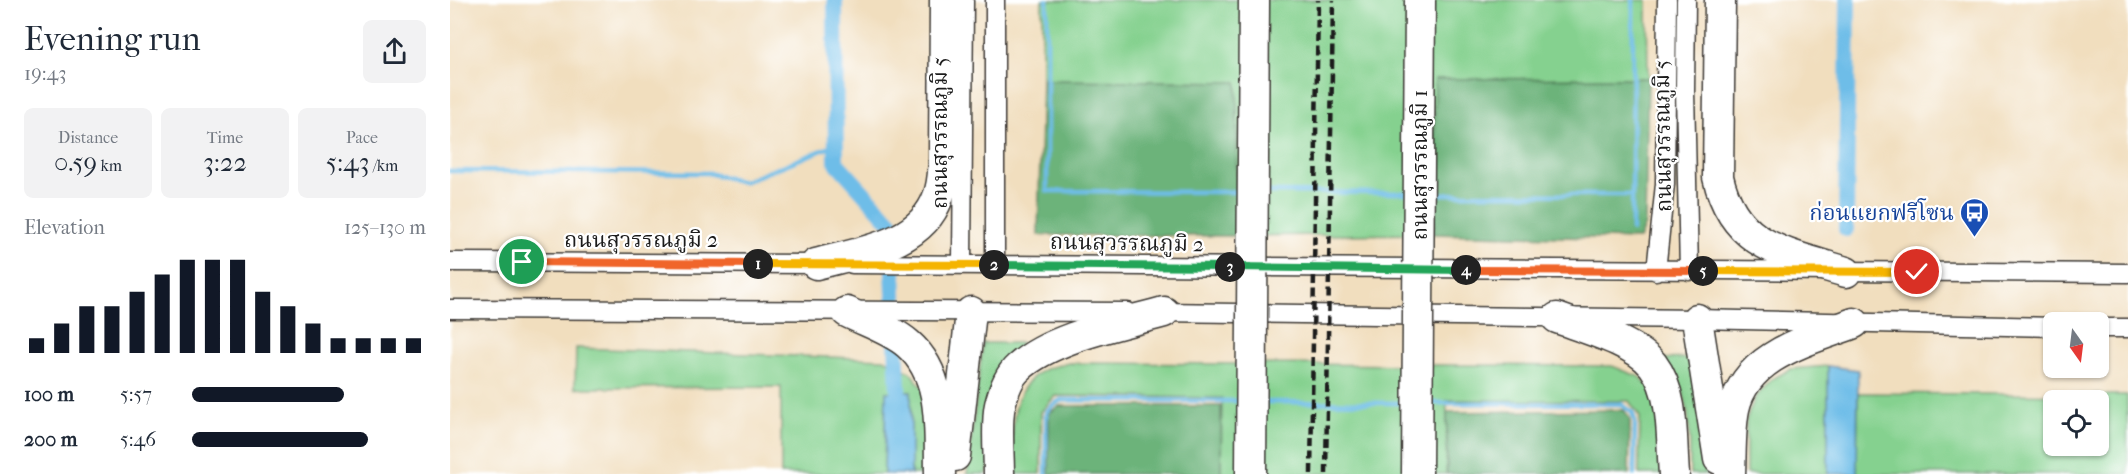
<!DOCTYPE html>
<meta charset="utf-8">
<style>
:root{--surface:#fff;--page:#f2f2f3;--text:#1f2937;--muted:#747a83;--accent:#111827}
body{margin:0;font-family:"IM FELL French Canon","Noto Serif Thai",serif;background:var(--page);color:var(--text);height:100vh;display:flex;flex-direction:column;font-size:22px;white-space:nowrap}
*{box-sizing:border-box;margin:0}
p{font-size:20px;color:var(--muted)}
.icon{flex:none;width:33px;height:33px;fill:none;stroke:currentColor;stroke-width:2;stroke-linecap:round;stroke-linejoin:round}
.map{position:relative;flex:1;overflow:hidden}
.side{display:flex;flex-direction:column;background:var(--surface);width:450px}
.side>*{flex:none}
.needle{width:39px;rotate:166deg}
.controls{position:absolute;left:1593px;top:312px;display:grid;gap:12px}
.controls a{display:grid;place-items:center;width:66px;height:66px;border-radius:9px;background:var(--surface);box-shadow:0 2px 4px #0004;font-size:30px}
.pin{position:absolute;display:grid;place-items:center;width:51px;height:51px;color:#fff;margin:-26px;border:3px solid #fff;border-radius:50%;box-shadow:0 2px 6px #0007}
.km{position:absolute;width:30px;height:30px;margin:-15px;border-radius:50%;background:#222;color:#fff;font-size:16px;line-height:30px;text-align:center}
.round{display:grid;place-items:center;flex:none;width:63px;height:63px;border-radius:9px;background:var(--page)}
.summary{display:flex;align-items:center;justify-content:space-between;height:102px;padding:0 24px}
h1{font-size:33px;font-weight:600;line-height:45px}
.stats{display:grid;grid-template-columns:repeat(3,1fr);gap:9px;height:102px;padding:6px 24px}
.stats div{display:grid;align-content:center;border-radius:9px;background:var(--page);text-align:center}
.stats b{font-size:26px;font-weight:600}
.stats small{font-size:16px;font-weight:400}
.stats p{font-size:16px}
.chart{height:168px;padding:12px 24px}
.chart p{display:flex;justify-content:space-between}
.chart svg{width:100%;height:108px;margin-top:6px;stroke:var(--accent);stroke-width:6}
ul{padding:0 24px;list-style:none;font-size:20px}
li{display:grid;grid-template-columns:96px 72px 1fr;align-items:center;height:45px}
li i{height:15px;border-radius:8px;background:var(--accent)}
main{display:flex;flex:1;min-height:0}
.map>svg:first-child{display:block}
</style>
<main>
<section class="side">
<div class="summary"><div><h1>Evening run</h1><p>19:43</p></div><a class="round"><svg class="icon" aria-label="share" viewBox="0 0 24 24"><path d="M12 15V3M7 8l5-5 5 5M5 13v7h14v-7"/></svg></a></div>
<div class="stats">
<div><p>Distance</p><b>0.59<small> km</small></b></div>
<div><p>Time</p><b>3:22</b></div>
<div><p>Pace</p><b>5:43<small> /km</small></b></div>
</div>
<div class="chart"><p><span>Elevation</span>125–130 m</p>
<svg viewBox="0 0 160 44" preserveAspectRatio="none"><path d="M5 44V38M15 44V32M25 44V25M35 44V25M45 44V19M55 44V12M65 44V6M75 44V6M85 44V6M95 44V19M105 44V25M115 44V32M125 44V38M135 44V38M145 44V38M155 44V38"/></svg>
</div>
<ul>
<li><b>100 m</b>5:57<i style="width:65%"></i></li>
<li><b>200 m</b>5:46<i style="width:75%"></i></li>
</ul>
</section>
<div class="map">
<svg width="1678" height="474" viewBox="0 0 1678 474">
<rect width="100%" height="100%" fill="#fff"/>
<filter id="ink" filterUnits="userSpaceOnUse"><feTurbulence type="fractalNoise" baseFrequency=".0167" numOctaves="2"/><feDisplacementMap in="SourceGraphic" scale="12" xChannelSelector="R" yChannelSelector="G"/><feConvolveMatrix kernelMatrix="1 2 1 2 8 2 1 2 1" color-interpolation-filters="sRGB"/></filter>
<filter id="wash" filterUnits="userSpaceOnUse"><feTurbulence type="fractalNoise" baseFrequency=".008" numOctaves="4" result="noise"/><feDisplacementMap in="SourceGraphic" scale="24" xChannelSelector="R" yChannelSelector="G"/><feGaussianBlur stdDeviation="1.35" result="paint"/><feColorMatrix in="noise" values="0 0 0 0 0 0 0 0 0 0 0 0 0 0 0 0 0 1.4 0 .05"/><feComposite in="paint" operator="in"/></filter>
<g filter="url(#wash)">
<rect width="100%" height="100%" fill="#f1debe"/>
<path fill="#85d18f" stroke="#507656" stroke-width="1.5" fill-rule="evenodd" d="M 592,0 L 1197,0 L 1198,78 L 985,79 L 984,234 L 786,236 L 787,82 L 592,80 Z
M 533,343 L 571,343 L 537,474 L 517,474 Z
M 126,348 L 434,359 L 460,372 L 474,389 L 483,474 L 461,474 L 461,391 L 436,392 L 434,474 L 331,474 L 331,387 L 125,388 Z
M 1249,358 L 1260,458 L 1261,474 L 1240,474 C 1240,445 1242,401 1225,377 C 1221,370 1215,365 1210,359 Z
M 619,363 L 1162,366 L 1190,377 L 1205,392 L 1213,474 L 1189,474 L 1190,417 L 1179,401 L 997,400 L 996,474 L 771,474 L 772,398 L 605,396 L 591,412 L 591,474 L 562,474 C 563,437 556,387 596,369 C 603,366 612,365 619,363 Z
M 1378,366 L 1378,474 L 1296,474 L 1296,420 L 1305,398 L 1322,379 L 1341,369 Z
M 1408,393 L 1677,395 L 1678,474 L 1407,474 ZM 1604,400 L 1648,400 L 1648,446 L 1604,446 Z"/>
<path fill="#6cb37a" stroke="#44684b" stroke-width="1.5" d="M 1198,78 L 1195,224 L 1189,239 L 984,234 L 985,79 Z
M 592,80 L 787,82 L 786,236 L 588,235 Z
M 609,406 L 771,406 L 771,474 L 599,474 L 599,413 Z
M 1174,410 L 1180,419 L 1179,474 L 997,474 L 997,412 Z"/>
<path fill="#6ebde8" stroke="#456c82" stroke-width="1.5" d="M 1378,366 L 1408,370 L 1407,474 L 1378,474 Z
M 461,391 L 461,474 L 434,474 L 436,392 Z"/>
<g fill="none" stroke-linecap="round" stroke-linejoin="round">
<path stroke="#6ebde8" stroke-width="4.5" d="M 597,0 L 597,191 L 792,192
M 0,171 L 258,173 L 293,182 L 385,145
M 813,192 L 957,193
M 978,194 L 1182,195
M 1182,230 L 1183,0
M 812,402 L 956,403
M 977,403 L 1171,404 L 1182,412 L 1185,421 L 1184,474
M 596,474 L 596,412 L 603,405 L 611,400 L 791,401"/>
<path stroke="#6ebde8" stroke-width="16" d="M 385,0 L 386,162 L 441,223 L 449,413
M 1396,229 L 1398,0"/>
</g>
</g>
<g filter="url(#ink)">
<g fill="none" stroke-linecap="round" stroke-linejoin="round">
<defs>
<path id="minor" d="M 545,0 L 545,265
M 1236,0 L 1235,91 L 1239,271
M 0,262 L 374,264
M 402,264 L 1678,273
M 512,265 L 514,0
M 1206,271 L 1215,184 L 1217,0
M 0,309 L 678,312
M 705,312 L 1247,319 L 1604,327
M 1648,328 L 1678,328"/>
<path id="trunk" d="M 1270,0 L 1268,177 C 1284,248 1336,253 1396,272
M 366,264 C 409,252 471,246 488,197 C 493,185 493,172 494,160 L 495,0
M 397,312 C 417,322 442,330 458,344 C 495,376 489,430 490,474
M 1107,318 C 1134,328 1185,342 1203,365 C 1225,394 1221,440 1224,474
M 1247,319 L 1269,459
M 505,456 L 521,312
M 549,474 C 549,455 546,421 550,405 C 553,393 559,376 568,368 C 601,337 671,324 714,312
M 1280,474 C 1281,453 1280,429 1284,409 C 1296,354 1360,340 1404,323"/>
</defs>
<use href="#minor" stroke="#3c3934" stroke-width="21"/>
<use href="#trunk" stroke="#3c3934" stroke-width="33"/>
<use href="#minor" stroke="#fff" stroke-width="18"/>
<use href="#trunk" stroke="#fff" stroke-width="30"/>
<path stroke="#1c1c1c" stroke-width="4.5" stroke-dasharray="9 4.5" stroke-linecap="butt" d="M 861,474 L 868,0
M 876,474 L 883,0"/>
<defs>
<path id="trunk-bridge" d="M 801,474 L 804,0
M 967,474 L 970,0"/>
</defs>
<use href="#trunk-bridge" stroke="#3c3934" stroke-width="33" stroke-linecap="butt"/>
<use href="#trunk-bridge" stroke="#fff" stroke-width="30"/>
</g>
</g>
<g fill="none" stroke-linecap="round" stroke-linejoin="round" filter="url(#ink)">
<defs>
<path id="split-1" d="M 72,262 L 308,264"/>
<path id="split-2" d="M 308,264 L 544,265"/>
<path id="split-3" d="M 544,265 L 780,267"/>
<path id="split-4" d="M 780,267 L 1016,270"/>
<path id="split-5" d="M 1016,270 L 1253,271"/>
<path id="split-6" d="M 1253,271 L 1467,272"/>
</defs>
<use href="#split-1" stroke="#fff" stroke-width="12"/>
<use href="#split-2" stroke="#fff" stroke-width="12"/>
<use href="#split-3" stroke="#fff" stroke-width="12"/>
<use href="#split-4" stroke="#fff" stroke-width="12"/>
<use href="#split-5" stroke="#fff" stroke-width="12"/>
<use href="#split-6" stroke="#fff" stroke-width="12"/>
<use href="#split-1" stroke="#f0652b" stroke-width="8"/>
<use href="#split-2" stroke="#f5b400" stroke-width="8"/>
<use href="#split-3" stroke="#22a559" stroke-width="8"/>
<use href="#split-4" stroke="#22a559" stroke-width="8"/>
<use href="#split-5" stroke="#f0652b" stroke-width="8"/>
<use href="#split-6" stroke="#f5b400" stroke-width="8"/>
</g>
<defs>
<symbol id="bus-pin" viewBox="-11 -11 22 30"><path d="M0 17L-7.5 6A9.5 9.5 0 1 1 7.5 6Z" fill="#1a4fb4" stroke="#fff"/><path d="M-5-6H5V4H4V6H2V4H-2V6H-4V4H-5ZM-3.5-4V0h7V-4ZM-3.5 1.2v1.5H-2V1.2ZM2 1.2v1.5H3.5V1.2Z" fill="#fff"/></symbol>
</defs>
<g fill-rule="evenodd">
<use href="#bus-pin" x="1508" y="196" width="33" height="45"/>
</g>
<g text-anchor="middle" stroke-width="4.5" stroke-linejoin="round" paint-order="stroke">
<g font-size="22" fill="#1c1c1c" stroke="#fff">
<text transform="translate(489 133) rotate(-90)" y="8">ถนนสุวรรณภูมิ 5</text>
<text transform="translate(1212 136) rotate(-91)" y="8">ถนนสุวรรณภูมิ 5</text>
<text transform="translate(969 165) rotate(-90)" y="8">ถนนสุวรรณภูมิ 1</text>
<text x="191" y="247">ถนนสุวรรณภูมิ 2</text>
<text transform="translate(677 242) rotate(1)" y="8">ถนนสุวรรณภูมิ 2</text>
</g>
<g font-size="22" fill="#164399" stroke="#fff" text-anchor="end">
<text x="1504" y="220">ก่อนแยกฟรีโซน</text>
</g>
</g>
</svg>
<div class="controls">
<a><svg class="needle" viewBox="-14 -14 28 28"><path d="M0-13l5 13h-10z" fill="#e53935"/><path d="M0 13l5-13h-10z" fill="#747a83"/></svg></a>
<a><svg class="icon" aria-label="locate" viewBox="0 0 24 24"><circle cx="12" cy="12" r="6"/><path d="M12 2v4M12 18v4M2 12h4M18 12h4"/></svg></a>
</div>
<div class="pin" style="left:72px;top:262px;background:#1e9e55"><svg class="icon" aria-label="arrive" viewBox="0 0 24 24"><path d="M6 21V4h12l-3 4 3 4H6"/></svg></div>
<div class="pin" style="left:1467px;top:272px;background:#d93025"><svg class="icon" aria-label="check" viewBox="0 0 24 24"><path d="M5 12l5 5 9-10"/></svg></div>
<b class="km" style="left:308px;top:264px">1</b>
<b class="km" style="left:544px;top:265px">2</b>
<b class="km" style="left:780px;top:267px">3</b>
<b class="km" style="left:1016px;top:270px">4</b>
<b class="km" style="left:1253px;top:271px">5</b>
</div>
</main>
